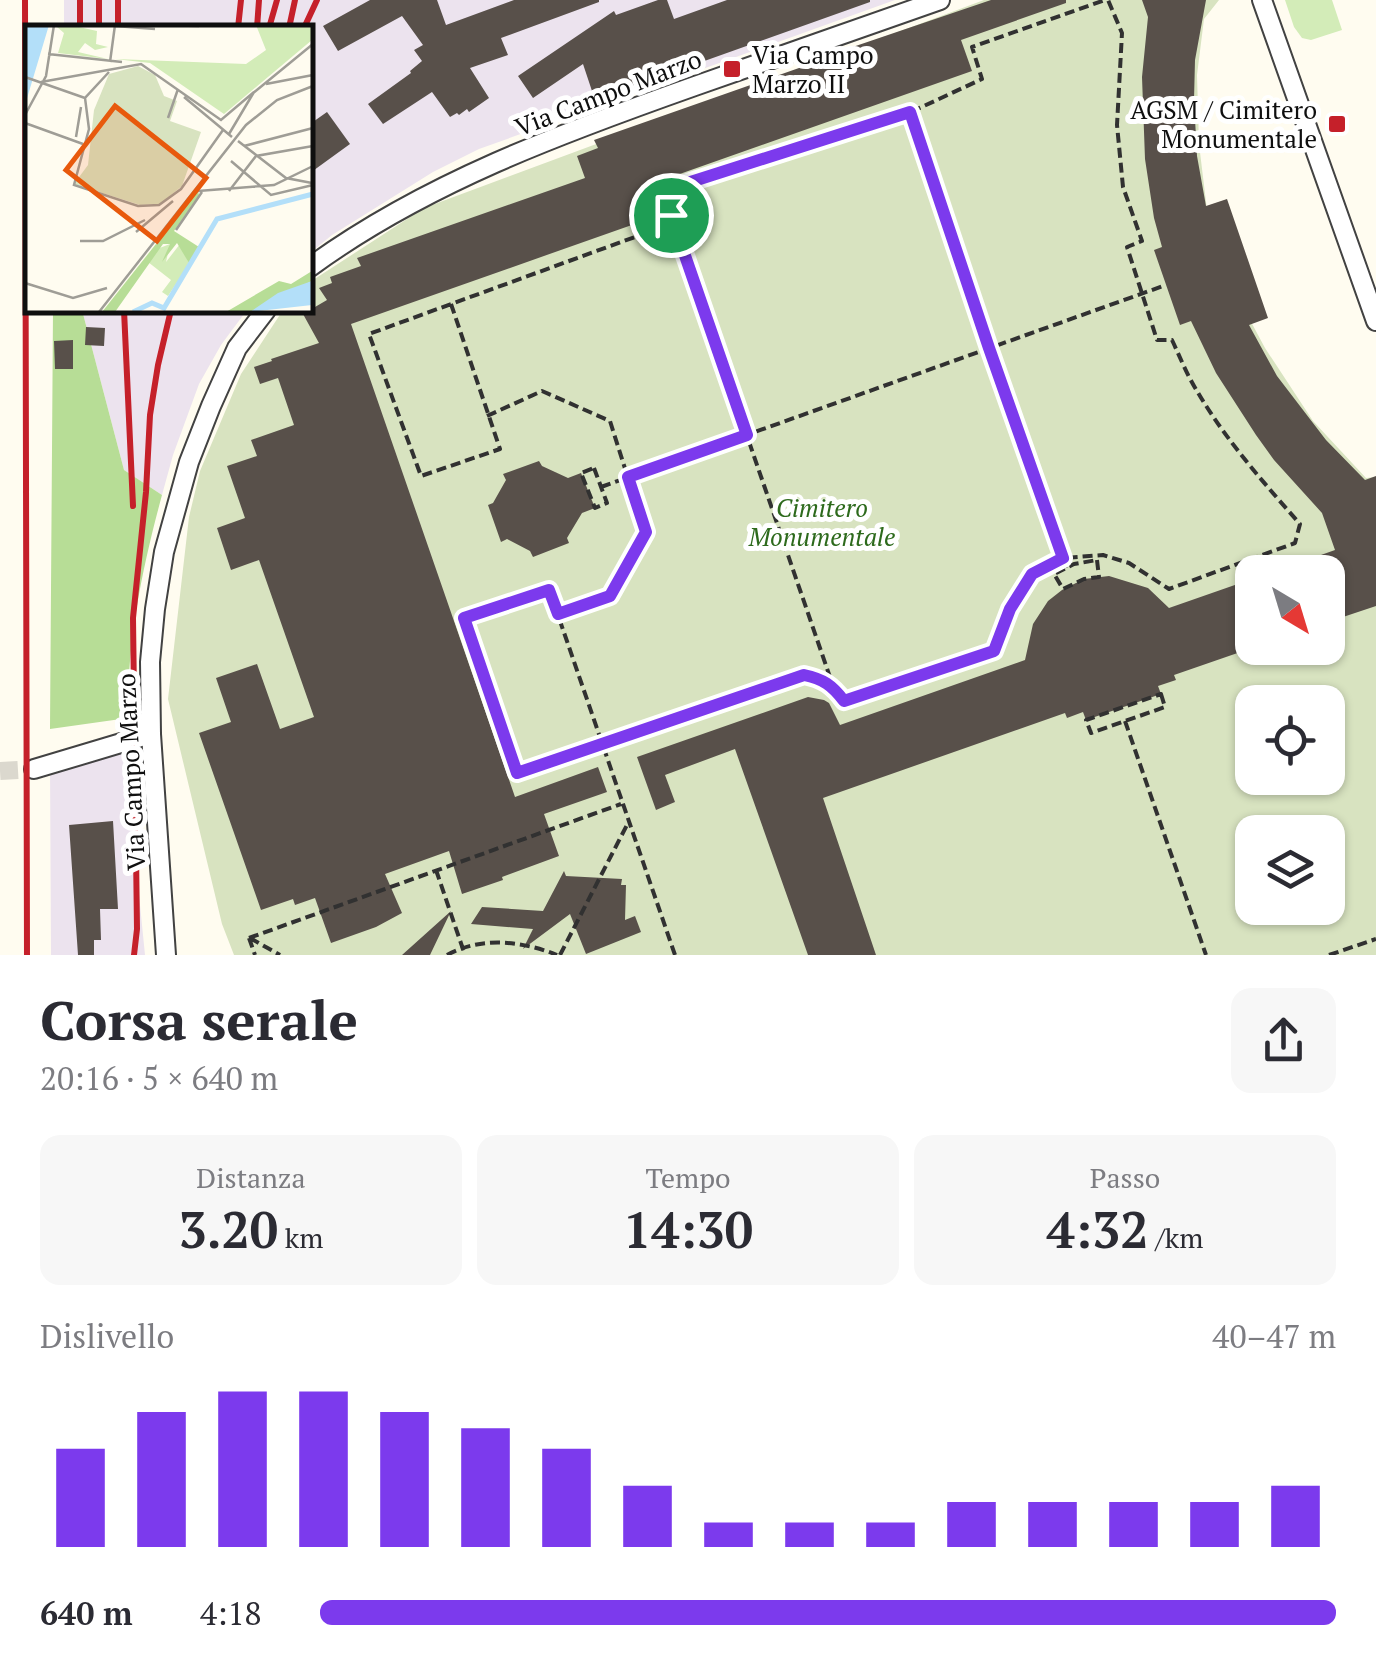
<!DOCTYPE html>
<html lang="it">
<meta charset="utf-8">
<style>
:root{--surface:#fff;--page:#f7f7f7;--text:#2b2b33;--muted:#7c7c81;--accent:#7c3aed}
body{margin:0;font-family:"PT Serif",serif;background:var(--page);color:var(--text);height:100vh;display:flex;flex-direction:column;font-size:38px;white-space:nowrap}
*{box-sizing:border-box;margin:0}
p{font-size:32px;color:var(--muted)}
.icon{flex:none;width:55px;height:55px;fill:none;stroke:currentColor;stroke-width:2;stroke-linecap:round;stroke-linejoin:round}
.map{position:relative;height:955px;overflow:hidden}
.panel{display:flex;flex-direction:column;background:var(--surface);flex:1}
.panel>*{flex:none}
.needle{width:65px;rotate:142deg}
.buttons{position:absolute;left:1235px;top:555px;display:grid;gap:20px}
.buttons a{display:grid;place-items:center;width:110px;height:110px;border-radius:20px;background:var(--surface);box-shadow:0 2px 8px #0004;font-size:50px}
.pin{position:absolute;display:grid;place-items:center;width:85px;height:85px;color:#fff;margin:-42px;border:5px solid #fff;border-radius:50%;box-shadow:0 2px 10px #0007}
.round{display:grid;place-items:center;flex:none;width:105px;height:105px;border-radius:20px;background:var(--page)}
.headline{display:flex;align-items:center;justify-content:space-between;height:170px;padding:0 40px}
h1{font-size:55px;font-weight:700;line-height:75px}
.stats{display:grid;grid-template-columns:repeat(3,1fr);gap:15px;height:170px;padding:10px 40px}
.stats div{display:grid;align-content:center;border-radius:20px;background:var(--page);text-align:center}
.stats b{font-size:50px;font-weight:700}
.stats small{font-size:28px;font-weight:400}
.stats p{font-size:28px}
.chart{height:280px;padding:20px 40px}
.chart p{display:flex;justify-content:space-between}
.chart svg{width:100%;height:180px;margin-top:10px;stroke:var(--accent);stroke-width:6}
ul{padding:0 40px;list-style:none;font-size:32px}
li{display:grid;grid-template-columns:160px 120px 1fr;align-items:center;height:75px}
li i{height:25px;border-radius:12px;background:var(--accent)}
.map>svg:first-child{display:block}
</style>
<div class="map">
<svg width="1376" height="955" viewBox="0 0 1376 955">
<rect width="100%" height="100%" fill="#fffcf0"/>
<path fill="#ece3ee" d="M 64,0 L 895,0 L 479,149 L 433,172 L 332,235 L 310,253 L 310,28 L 64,27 Z
M 82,310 L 247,310 L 221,345 L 199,384 L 173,455 L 162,495 L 124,470 Z
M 129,752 L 129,795 L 145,955 L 51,955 L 50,764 Z"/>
<path fill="#d3ecb8" d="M 1285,0 L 1332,0 L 1342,30 L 1311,40 L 1302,38 L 1294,27 Z"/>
<path fill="#b7dd96" d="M 53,310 L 82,310 L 124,470 L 162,495 C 142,569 127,641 128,718 L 50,729 Z"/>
<path fill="#d8e3c0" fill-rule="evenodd" d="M 984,0 L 1219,0 L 1204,19 L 1197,75 L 1199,144 L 1207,210 L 1250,320 L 1265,348 L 1313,421 L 1366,478 L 1376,477 L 1376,955 L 234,955 L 222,924 L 168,699 L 189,517 L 200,471 L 241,374 L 283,310 L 310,310 L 310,282 L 424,208 ZM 1252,572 L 1328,572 L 1328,648 L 1252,648 ZM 1252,702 L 1328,702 L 1328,778 L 1252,778 ZM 1252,832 L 1328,832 L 1328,908 L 1252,908 Z"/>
<path fill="#58504a" d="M 370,0 L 437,0 L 446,25 L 514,0 L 599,0 L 599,2 L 501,38 L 508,55 L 470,68 L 489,98 L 469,112 L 467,109 L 459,115 L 457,113 L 450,117 L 432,92 L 383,124 L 368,104 L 411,73 L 410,71 L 422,61 L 414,50 L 423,45 L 402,16 L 338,51 L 323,26 Z
M 658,0 L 667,0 L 674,19 L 727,0 L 870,0 L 870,2 L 595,100 L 583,64 L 533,98 L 518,76 L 614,11 L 616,15 Z
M 991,0 L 1066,0 L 1066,3 L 961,40 L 972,71 L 657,182 L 656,206 L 646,220 L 351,324 L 515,797 L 598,767 L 607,792 L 544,814 L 559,856 L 502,877 L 503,880 L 462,894 L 449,851 L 385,874 L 402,913 L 376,927 L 331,943 L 315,898 L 295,905 L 293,899 L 261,910 L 199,733 L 231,722 L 216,678 L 257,664 L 280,729 L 314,717 L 259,560 L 231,570 L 217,528 L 245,518 L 227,466 L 257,456 L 251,440 L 294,425 L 278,378 L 260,384 L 254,367 L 272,361 L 271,359 L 319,343 L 303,314 L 327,300 L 319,288 L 332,283 L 330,277 L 361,266 L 357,258 L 585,178 L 577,156 L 598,148 L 594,140 L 836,55 L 835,53 Z
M 1142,0 L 1206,0 L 1195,60 L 1194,100 L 1197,156 L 1206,206 L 1227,199 L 1268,318 L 1249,325 L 1277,376 L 1326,440 L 1365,480 L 1376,476 L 1376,606 L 1328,622 L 1328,572 L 1279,572 L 1279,570 L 1335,550 L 1322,513 L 1274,460 L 1256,435 L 1216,373 L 1191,321 L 1180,325 L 1154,250 L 1162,247 L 1154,218 L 1145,159 L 1142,77 L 1148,17 Z
M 327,112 L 350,144 L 310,173 L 310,124 Z
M 86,327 L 105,328 L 104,346 L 85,345 Z
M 73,340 L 73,369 L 55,369 L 54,341 Z
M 539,461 L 542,466 L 568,478 L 581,473 L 595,508 L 582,513 L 567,538 L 569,543 L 533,557 L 530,551 L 507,539 L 501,542 L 488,505 L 493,503 L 506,480 L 503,474 Z
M 1109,576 L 1148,588 L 1169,608 L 1252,579 L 1252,648 L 1174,675 L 1176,680 L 1158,686 L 1161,694 L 1086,720 L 1083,712 L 1067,718 L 1065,713 L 823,798 L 876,955 L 808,955 L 735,749 L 665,775 L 675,802 L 656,810 L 637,757 L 808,697 L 824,700 L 829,703 L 840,725 L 1025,660 L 1033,624 L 1048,601 L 1062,590 L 1084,579 Z
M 113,821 L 118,909 L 100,909 L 101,940 L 94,940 L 94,955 L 78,955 L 69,825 Z
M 564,871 L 566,876 L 622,879 L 621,885 L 626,885 L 625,920 L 635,916 L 641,932 L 586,954 L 570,914 L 523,949 L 533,929 L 471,924 L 482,907 L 543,911 Z
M 451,911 L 430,955 L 402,955 Z"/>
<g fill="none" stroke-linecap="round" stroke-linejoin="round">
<path stroke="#dbd8ce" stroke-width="18" stroke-dasharray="18 9" stroke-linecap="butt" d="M 0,771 L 34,769"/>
<defs>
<path id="minor" d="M 1262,0 L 1376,321
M 310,267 C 425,183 562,133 695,86 C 777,57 858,29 940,0
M 34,769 L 151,734
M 166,955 L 151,734 L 150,662 L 155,609 L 164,552 L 189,462 L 211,406 L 237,348 L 266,310"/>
</defs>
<use href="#minor" stroke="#424242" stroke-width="22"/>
<path stroke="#313131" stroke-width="4" stroke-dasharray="10 5" stroke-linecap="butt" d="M 911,112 L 989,348 L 1066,568
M 671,215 L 832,683
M 451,304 L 500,449 L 421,476 L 369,334 L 665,226 L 671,215 L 678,186 L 911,112 L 982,79 L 972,47 L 1105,0
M 487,416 L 542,391 L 610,421 L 645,532 L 610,596 L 558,614
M 594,468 L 607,503 L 595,508 L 581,473 Z
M 601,487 L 1166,285
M 1097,560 L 1099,577 L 1084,579 L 1063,589 L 1054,574 L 1074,564 Z
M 1161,694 L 1165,707 L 1091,733 L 1086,720 Z
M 1125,721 L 1206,955
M 436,870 L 465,955
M 249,938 L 621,804
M 249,938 L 255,955
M 250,938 L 280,955
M 447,955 C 482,936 522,941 557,955
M 560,955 L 629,821
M 675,955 L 549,589 L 465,618 L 517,773 L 804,675 C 823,679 832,685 844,701 L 994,651 L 1010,609 L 1033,575 L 1063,558 L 1103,555 L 1129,563 L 1169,589 L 1295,543 L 1300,524 C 1263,482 1225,439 1197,391 C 1187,375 1180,357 1172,340 L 1157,340 L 1127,247 L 1142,241 L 1123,187 L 1117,125 L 1122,33 L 1108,0
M 1329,955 L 1376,939"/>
<use href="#minor" stroke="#fff" stroke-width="18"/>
<path stroke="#c5202a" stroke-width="6" d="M 25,0 L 27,955
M 99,0 L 99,28
M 118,0 L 118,28
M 80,28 L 80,0
M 238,28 L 241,0
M 257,28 L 259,0
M 269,28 L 277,0
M 289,28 L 295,0
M 304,28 L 317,0
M 124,310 L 133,506
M 134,955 L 137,929 L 133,618 L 146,492 L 150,415 L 158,365 L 171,310"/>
</g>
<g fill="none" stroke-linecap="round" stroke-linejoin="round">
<defs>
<path id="route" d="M 910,112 L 989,348 L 1063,558 L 1032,574 L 1010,609 L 994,651 L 844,701 C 832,685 823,679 804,675 L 517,773 L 464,618 L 549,590 L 558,614 L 610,596 L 646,532 L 628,477 L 747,435 L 671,215 L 678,186 Z"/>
</defs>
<use href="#route" stroke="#fff" stroke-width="20"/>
<use href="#route" stroke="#7c3aed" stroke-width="12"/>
</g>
<g fill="#c5202a" stroke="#fff" stroke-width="4">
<rect x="722" y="59" width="20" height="20" rx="5"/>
<rect x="1327" y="114" width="20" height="20" rx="5"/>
</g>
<g text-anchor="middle" stroke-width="10" stroke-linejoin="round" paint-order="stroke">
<g font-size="25" fill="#0f0f0f" stroke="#fff" text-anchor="start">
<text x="752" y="64">Via Campo<tspan x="752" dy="29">Marzo II</tspan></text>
<text x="1317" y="119" text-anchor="end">AGSM / Cimitero<tspan x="1317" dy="29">Monumentale</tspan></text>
</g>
<g font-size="25" fill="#0f0f0f" stroke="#fff">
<text transform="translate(608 93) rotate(-21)" y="9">Via Campo Marzo</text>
<text transform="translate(131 772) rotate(-93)" y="9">Via Campo Marzo</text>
</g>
<g font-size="25" font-style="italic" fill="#2d6a1c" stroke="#fff">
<text x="822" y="517">Cimitero<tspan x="822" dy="29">Monumentale</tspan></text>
</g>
</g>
<g transform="translate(25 25)">
<rect width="288" height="288" fill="#fffcf0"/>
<path d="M 45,0 L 72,6 L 71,19 L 83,22 L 70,25 L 60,18 L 53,27 L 83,34 L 33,28 L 39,8 L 32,2 ZM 231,0 L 287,0 L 287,15 L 199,89 L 125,38 L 90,34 L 221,39 L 241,25 ZM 180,215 L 143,271 L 137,267 L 146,255 L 123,237 L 132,224 L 145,219 L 141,237 L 155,219 L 164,238 Z" fill="#d3ecb8"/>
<path d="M 173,166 L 174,170 L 149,206 L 174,222 L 164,238 L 152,218 L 137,237 L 145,219 L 138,219 L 90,287 L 77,287 ZM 287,246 L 287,256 L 225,287 L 201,287 L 254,256 L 266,259 Z" fill="#b7dd96"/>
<path d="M 113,41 L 130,50 L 139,71 L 152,76 L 145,96 L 176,107 L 157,161 L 135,179 L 115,180 L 49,159 L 63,140 L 69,85 L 84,49 Z" fill="#d8e3c0"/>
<path d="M 0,0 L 24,0 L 0,80 ZM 287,256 L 287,280 L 225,287 L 253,268 Z" fill="#b3dff9"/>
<path fill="none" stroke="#b3dff9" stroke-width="5" d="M 108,287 L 127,278 L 139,283 L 192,194 L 288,169"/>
<path fill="none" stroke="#9f9d96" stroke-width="2.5" d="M 129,0 L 174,1M 90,1 L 130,4M 23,29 L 97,37M 85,37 L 90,0M 84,47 L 60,73 L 64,104 L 49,160 L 113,181 L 134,180 L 156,164 L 198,105M 0,52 L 60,73M 16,57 L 116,39 L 196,95 L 229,67M 241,59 L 288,50M 227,69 L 288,19M 159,72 L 207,112M 0,90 L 21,51 L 29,0M 143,93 L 153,64M 0,98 L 58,119M 204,109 L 229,67M 51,112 L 56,82M 213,116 L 261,153 L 287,158M 219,121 L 288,103M 206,136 L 246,170 L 288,160M 173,166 L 249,160 L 288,141M 204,166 L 231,131 L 288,121M 151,205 L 177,167M 111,207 L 148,176M 55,216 L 78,216 L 120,195M 0,258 L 48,273 L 82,263M 74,287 L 221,100 L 252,75 L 288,61"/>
<path fill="#e8590c" fill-opacity="0.15" stroke="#e8590c" stroke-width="5" d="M 90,81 L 181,153 L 132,216 L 41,145 Z"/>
<rect width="288" height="288" fill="none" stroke="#0f0f0f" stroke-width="5"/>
</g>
</svg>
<div class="buttons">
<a><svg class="needle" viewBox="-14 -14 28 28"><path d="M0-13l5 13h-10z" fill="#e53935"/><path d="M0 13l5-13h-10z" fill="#7c7c81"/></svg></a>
<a><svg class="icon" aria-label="locate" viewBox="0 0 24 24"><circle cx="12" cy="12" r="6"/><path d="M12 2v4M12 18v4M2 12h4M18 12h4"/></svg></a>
<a><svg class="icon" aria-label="layers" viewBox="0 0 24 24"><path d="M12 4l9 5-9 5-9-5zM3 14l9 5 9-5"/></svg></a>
</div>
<div class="pin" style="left:671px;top:215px;background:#1e9e55"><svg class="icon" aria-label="arrive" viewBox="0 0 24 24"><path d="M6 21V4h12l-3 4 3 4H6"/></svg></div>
</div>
<section class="panel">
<div class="headline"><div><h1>Corsa serale</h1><p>20:16 · 5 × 640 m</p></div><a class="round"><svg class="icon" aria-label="share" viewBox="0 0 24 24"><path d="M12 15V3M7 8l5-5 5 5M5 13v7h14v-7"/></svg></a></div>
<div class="stats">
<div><p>Distanza</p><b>3.20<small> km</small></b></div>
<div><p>Tempo</p><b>14:30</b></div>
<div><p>Passo</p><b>4:32<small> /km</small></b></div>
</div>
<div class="chart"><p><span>Dislivello</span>40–47 m</p>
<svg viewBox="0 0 160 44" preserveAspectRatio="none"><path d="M5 44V20M15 44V11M25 44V6M35 44V6M45 44V11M55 44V15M65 44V20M75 44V29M85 44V38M95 44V38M105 44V38M115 44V33M125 44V33M135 44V33M145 44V33M155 44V29"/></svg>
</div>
<ul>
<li><b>640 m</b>4:18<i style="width:100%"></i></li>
</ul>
</section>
